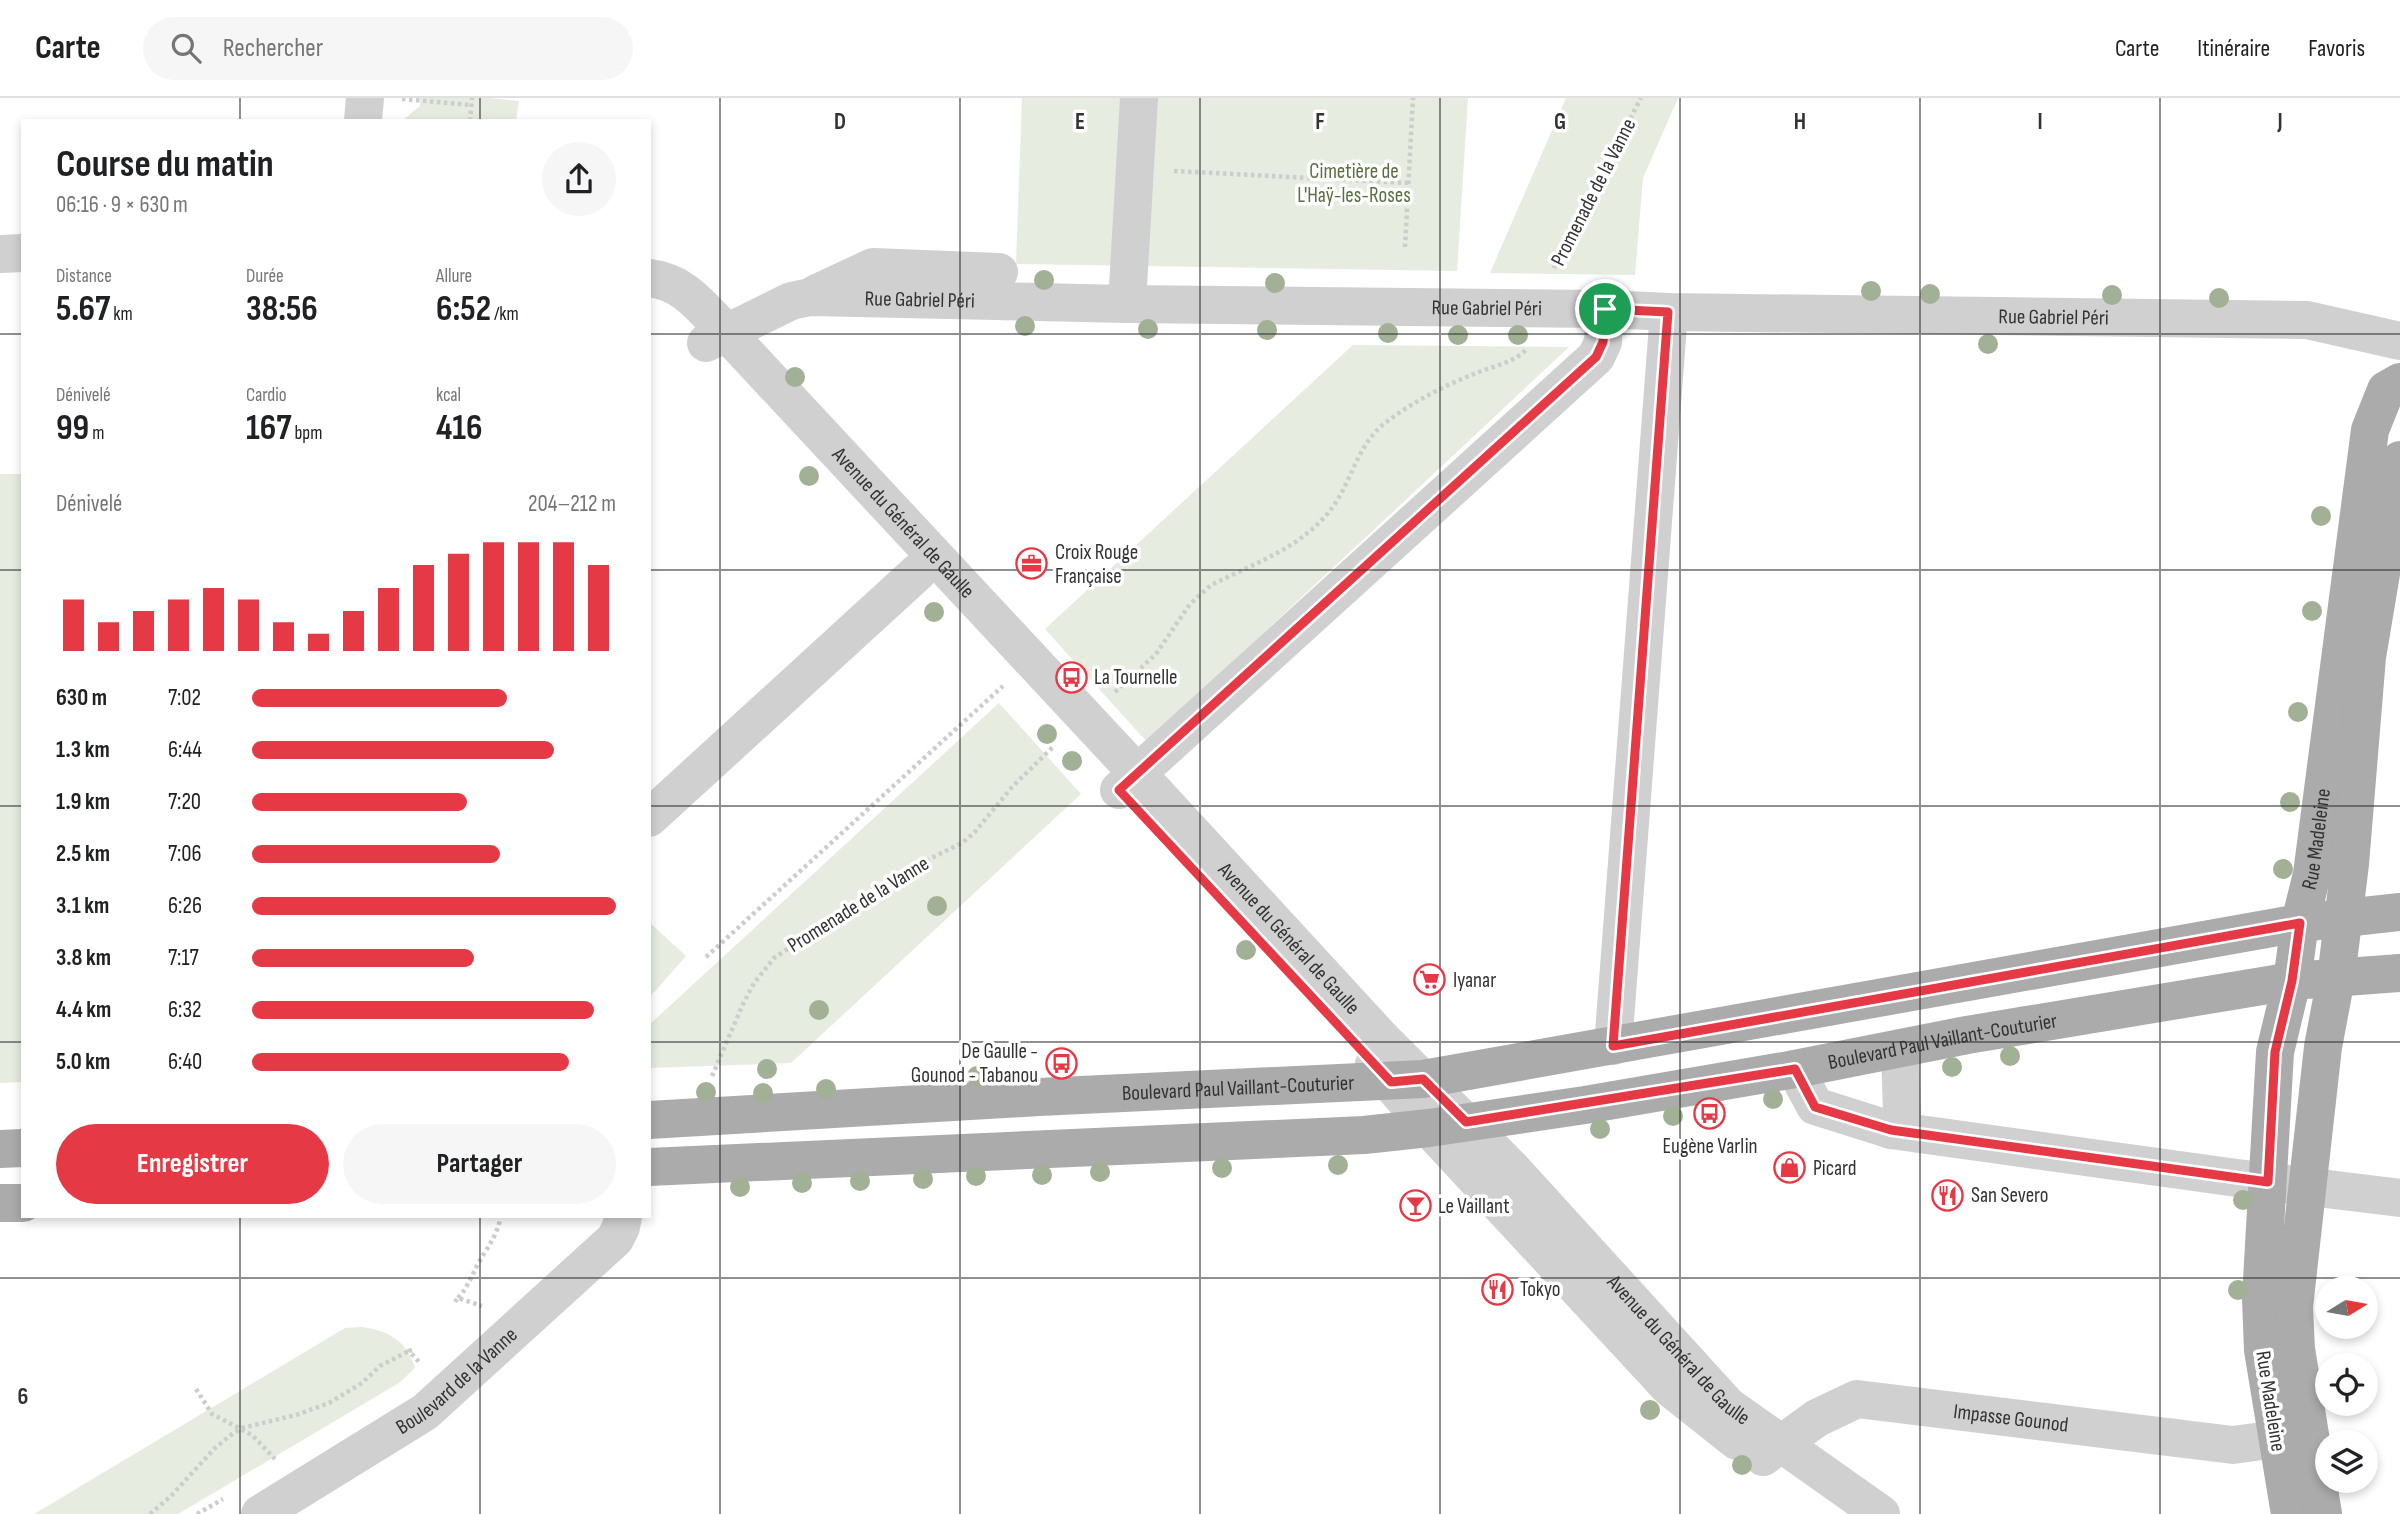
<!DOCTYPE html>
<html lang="fr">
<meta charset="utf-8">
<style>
:root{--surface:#fff;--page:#f6f6f6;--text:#202124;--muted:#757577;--line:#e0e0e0;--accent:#e63946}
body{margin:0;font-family:"Sofia Sans Condensed",sans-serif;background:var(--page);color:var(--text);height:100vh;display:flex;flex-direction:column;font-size:26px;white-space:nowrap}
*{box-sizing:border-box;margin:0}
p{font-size:23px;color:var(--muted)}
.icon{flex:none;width:38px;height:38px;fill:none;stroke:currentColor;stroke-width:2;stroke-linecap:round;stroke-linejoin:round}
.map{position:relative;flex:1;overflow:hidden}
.panel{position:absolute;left:21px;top:21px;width:630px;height:1099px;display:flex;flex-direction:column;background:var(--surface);border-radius:0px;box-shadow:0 4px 10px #0003}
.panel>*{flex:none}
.needle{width:46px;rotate:79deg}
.fabs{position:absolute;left:2315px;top:1178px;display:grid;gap:14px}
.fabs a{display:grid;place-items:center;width:63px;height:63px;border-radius:50%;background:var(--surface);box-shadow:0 4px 10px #0003;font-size:35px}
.pin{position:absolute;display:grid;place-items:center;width:60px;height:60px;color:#fff;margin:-30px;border:4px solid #fff;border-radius:50%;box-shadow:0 2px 7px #0007}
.round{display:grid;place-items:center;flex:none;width:74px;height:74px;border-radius:37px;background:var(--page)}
.head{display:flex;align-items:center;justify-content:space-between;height:119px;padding:0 35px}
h1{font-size:38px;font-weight:700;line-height:52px}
.metrics{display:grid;grid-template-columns:repeat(3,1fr);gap:10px;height:119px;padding:7px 35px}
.metrics div{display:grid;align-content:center}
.metrics b{font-size:35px;font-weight:700}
.metrics small{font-size:19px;font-weight:400}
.metrics p{font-size:19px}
.chart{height:196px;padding:14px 35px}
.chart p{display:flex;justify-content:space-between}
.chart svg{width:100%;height:126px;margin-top:7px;stroke:var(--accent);stroke-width:6}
.button{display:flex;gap:14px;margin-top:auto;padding:14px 35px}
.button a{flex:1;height:80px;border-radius:42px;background:var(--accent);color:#fff;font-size:28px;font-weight:700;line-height:80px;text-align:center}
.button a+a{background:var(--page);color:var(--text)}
ul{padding:0 35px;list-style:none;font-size:23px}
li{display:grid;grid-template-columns:112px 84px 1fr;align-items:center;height:52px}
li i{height:18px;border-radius:9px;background:var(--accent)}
header{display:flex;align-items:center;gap:42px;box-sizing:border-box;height:98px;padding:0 35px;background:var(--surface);border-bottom:2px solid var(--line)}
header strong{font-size:33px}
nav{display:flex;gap:38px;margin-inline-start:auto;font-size:24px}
.search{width:490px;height:63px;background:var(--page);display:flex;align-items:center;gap:18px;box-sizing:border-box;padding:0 24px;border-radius:38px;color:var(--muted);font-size:26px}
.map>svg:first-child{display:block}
</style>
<header>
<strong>Carte</strong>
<div class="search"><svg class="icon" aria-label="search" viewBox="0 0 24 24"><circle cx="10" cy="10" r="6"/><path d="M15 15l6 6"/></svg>Rechercher</div>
<nav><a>Carte</a><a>Itinéraire</a><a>Favoris</a></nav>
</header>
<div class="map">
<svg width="2400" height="1416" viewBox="0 0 2400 1416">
<rect width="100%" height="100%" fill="#fff"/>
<path fill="#e6ecdf" d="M 420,0 L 489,0 L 519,3 L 516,23 L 402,23 L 420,8 Z
M 1022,0 L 1468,0 L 1457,173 L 1016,166 Z
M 1566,0 L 1678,0 L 1643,80 L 1635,177 L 1490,175 Z
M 1353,247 L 1569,249 L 1147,644 L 1045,531 Z
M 0,376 L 23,376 L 23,984 L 0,985 Z
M 999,605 L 1081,696 L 791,965 L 649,970 L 649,927 Z
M 649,824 L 686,858 L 649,900 Z
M 362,1229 C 389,1233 407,1243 415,1270 L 399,1285 L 178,1416 L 34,1416 L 345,1230 Z"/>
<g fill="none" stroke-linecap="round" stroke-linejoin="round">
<path stroke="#cdcdcd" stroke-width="4.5" stroke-dasharray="3.5 3.5" stroke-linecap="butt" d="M 402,1 L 471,7
M 470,23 L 472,0
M 1174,73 L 1408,85
M 1405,149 L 1413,0
M 1554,170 L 1567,140 L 1641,0
M 1115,594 L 1156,556 L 1190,506 L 1211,487 C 1253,466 1302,450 1332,410 C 1352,383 1357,347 1385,325 C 1411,305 1443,288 1474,276 C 1492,268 1512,266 1527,251
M 706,859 L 1003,588
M 712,978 L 743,906 L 754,885 L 774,860 L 909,771 L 962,745 L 974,735 L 1012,689 L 1055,647
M 458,1200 C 468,1189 471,1179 478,1166 C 487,1149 495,1142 500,1122
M 455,1204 L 458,1200 L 482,1208
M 412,1252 L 409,1253 L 420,1265
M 196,1291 L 212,1316 L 252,1337 L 275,1361
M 150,1416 L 171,1398 L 215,1350 L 231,1337 L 242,1330 L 296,1317 L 329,1305 L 362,1285 L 380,1268 L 409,1253
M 197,1416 L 223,1401"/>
<g stroke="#d0d0d0" stroke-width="38">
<path d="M 363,23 L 365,0"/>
<path d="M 0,156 L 23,155"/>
<path id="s1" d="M 649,180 C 685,184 702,210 726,234 L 1137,675 L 1382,941 L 1512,1071 L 1728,1308 L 1881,1416"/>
<path d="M 815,196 L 873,169 L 999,174"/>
<path d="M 1127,206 L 1139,0"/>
<path id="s2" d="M 706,245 L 791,203 L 810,199 L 1127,206 L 1605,211 L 1669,214 L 2307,222 L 2400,243"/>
<path d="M 1119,692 L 1596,259 L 1603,244 L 1605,211"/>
<path d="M 649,720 L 918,474"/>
<path d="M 1613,948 L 1669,214"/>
<path d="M 1374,966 L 1429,1030 L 1669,1289 L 1737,1343"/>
<path d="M 1795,971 L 1815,1008 L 1891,1032 L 2237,1080 L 2400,1100"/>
<path d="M 1891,1032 L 1902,1016 L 1900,950"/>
<path id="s3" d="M 1763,1359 L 1817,1320 L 1857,1301 L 2233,1347 L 2277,1341"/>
<path id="s4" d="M 260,1416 L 425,1314 L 615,1141 L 621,1129 L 623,1118"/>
</g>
<g stroke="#ababab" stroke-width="38">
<path id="s5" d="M 649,1022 L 1039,999 L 1423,981 L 2300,825 L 2400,814"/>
<path d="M 0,1051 L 23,1050"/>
<path id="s6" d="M 649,1069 L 1364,1037 L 1429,1030 L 1585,1007 L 1795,971 L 1967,937 L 2292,883 L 2400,875"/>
<path d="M 0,1105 L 23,1105"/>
<path id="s7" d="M 2290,1416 L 2263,1252 L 2261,1200 L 2275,954 L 2292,883 L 2300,825 L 2312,776 L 2370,332 L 2386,292 L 2400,284"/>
<path d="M 2323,1416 L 2296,1251 L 2294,1209 L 2323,949 L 2336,880 L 2350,766 L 2367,559 L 2400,362"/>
</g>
</g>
<g fill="#a2b095">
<circle cx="1044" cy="182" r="10"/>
<circle cx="1275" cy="185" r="10"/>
<circle cx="1871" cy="193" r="10"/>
<circle cx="1930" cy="196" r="10"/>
<circle cx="2112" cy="197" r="10"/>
<circle cx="2219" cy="200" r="10"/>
<circle cx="1025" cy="228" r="10"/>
<circle cx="1148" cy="231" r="10"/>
<circle cx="1267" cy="232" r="10"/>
<circle cx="1388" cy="235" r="10"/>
<circle cx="1458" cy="237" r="10"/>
<circle cx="1518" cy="237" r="10"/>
<circle cx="1988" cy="246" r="10"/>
<circle cx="795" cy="279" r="10"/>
<circle cx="809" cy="378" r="10"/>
<circle cx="2321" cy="418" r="10"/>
<circle cx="2312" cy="513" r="10"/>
<circle cx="934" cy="514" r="10"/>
<circle cx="2298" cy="614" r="10"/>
<circle cx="1047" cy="636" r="10"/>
<circle cx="1072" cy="663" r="10"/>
<circle cx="2290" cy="704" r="10"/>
<circle cx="2283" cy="771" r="10"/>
<circle cx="937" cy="808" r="10"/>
<circle cx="1246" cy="852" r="10"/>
<circle cx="819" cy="912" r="10"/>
<circle cx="2010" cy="958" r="10"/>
<circle cx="1952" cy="969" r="10"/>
<circle cx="767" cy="971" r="10"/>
<circle cx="977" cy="978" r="10"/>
<circle cx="826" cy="991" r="10"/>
<circle cx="706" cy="994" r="10"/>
<circle cx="763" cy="995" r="10"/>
<circle cx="1773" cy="1001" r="10"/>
<circle cx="1673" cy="1018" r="10"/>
<circle cx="1600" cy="1031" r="10"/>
<circle cx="1338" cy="1067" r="10"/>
<circle cx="1222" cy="1070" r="10"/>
<circle cx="1100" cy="1074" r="10"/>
<circle cx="1042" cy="1077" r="10"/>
<circle cx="976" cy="1078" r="10"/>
<circle cx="923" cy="1081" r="10"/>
<circle cx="860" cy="1083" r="10"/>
<circle cx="802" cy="1085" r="10"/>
<circle cx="740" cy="1089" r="10"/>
<circle cx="2243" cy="1102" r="10"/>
<circle cx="2238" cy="1192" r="10"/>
<circle cx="1650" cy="1312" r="10"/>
<circle cx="1742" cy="1367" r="10"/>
</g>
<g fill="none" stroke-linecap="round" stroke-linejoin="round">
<defs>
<path id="route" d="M 1605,211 L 1668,214 L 1613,948 L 2300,825 L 2292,883 L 2275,954 L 2268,1084 L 1891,1032 L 1815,1009 L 1795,971 L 1466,1024 L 1423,981 L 1391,984 L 1119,692 L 1596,259 L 1603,244 Z"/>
</defs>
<use href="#route" stroke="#fff" stroke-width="14"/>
<use href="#route" stroke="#e63946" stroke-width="9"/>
</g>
<path fill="none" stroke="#333" stroke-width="2" stroke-opacity="0.55" d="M 240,0 L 240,23M 480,0 L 480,23M 720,0 L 720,1416M 960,0 L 960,1416M 1200,0 L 1200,1416M 1440,0 L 1440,1416M 1680,0 L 1680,1416M 1920,0 L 1920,1416M 2160,0 L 2160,1416M 0,236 L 23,236M 649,236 L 2400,236M 0,472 L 23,472M 649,472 L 2400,472M 0,708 L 23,708M 649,708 L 2400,708M 0,944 L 23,944M 649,944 L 2400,944M 240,1118 L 240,1416M 480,1118 L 480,1416M 0,1180 L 2400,1180"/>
<defs>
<symbol id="office-ring" viewBox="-11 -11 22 22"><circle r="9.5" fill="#fff" stroke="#e63946" stroke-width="1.5"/><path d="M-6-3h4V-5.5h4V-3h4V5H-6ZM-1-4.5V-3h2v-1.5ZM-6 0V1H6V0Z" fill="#e63946"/></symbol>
<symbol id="bus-ring" viewBox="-11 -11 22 22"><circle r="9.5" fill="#fff" stroke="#e63946" stroke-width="1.5"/><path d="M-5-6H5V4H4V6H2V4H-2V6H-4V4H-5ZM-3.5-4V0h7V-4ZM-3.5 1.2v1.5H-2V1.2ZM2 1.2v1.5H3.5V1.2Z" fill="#e63946"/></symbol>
<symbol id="supermarket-ring" viewBox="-11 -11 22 22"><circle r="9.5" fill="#fff" stroke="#e63946" stroke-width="1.5"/><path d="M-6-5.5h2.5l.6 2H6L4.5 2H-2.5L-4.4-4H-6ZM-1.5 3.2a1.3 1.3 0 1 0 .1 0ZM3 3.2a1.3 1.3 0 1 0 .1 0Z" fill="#e63946"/></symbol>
<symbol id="shop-ring" viewBox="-11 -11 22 22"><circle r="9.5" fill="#fff" stroke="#e63946" stroke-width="1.5"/><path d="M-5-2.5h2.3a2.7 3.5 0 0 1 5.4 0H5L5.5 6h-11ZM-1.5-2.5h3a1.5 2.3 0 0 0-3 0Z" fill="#e63946"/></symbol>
<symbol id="restaurant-ring" viewBox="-11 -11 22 22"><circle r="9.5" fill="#fff" stroke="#e63946" stroke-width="1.5"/><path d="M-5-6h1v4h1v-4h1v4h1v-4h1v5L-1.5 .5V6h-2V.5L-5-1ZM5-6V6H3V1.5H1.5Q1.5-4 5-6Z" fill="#e63946"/></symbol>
<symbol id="bar-ring" viewBox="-11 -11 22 22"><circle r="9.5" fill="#fff" stroke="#e63946" stroke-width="1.5"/><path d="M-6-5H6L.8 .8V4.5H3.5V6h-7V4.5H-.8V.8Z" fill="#e63946"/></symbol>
</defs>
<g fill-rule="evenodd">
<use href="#office-ring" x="1014" y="448" width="35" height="35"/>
<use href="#bus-ring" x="1054" y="562" width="35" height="35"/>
<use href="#supermarket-ring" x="1412" y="864" width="35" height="35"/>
<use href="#bus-ring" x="1044" y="948" width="35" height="35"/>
<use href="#bus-ring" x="1692" y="998" width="35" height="35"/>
<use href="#shop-ring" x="1772" y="1052" width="35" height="35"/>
<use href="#restaurant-ring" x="1930" y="1080" width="35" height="35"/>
<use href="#bar-ring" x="1398" y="1090" width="35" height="35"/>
<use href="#restaurant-ring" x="1480" y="1174" width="35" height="35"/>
</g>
<g text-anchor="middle" stroke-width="7" stroke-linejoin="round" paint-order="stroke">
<g font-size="21" fill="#56703f" stroke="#fff">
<text x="1354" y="80">Cimetière de<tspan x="1354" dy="24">L'Haÿ-les-Roses</tspan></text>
</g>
<g font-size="21" fill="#333" stroke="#fff">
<text transform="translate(1593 94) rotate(-63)" y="7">Promenade de la Vanne</text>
<text dy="7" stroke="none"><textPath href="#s2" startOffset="224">Rue Gabriel Péri</textPath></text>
<text dy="7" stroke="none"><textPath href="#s2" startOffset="791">Rue Gabriel Péri</textPath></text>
<text dy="7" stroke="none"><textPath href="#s2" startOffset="1358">Rue Gabriel Péri</textPath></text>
<text dy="7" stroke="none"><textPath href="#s1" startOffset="357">Avenue du Général de Gaulle</textPath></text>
<text dy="7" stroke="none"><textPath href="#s7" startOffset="682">Rue Madeleine</textPath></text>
<text transform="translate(858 806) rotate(-32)" y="7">Promenade de la Vanne</text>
<text dy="7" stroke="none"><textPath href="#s1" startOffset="924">Avenue du Général de Gaulle</textPath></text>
<text dy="7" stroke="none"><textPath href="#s6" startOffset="1302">Boulevard Paul Vaillant-Couturier</textPath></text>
<text dy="7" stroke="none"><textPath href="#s5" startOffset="590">Boulevard Paul Vaillant-Couturier</textPath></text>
<text dy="7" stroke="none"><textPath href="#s1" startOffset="1491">Avenue du Général de Gaulle</textPath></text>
<text dy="7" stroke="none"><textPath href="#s4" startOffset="238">Boulevard de la Vanne</textPath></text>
<text transform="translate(2271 1303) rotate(81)" y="7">Rue Madeleine</text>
<text dy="7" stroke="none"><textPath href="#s3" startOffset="266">Impasse Gounod</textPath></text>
</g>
<g font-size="21" fill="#333" stroke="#fff" text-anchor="start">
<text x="1055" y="461">Croix Rouge<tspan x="1055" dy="24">Française</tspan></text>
<text x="1094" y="586">La Tournelle</text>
<text x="1453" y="889">Iyanar</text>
<text x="1038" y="960" text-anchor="end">De Gaulle -<tspan x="1038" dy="24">Gounod - Tabanou</tspan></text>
<text x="1710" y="1055" text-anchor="middle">Eugène Varlin</text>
<text x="1813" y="1077">Picard</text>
<text x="1971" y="1104">San Severo</text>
<text x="1438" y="1115">Le Vaillant</text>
<text x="1520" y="1198">Tokyo</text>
</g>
</g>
<g font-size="23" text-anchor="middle" font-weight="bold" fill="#333" stroke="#fff" stroke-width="7" stroke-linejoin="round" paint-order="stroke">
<text x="840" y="31">D</text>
<text x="1080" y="31">E</text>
<text x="1320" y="31">F</text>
<text x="1560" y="31">G</text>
<text x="1800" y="31">H</text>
<text x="2040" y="31">I</text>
<text x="2280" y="31">J</text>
<text x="23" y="1306">6</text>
</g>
</svg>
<div class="fabs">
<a><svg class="needle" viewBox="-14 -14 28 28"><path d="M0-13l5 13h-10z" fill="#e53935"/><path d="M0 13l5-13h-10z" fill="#757577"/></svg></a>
<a><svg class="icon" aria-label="locate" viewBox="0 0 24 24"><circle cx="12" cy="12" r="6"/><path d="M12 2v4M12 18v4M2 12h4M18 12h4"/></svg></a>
<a><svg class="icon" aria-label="layers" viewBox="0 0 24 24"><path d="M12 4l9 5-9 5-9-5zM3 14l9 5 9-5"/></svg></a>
</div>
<div class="pin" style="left:1605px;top:211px;background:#1e9e55"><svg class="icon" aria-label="arrive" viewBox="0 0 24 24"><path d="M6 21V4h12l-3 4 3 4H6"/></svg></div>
<section class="panel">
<div class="head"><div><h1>Course du matin</h1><p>06:16 · 9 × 630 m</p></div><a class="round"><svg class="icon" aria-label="share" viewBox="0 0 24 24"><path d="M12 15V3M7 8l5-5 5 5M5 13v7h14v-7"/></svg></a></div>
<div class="metrics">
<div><p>Distance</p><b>5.67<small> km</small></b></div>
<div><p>Durée</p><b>38:56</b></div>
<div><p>Allure</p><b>6:52<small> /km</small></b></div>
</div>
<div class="metrics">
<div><p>Dénivelé</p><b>99<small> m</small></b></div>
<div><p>Cardio</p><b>167<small> bpm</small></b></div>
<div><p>kcal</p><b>416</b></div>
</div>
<div class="chart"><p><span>Dénivelé</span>204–212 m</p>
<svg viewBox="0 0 160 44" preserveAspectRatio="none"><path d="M5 44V26M15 44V34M25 44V30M35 44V26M45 44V22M55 44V26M65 44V34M75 44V38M85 44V30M95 44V22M105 44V14M115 44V10M125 44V6M135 44V6M145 44V6M155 44V14"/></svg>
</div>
<ul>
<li><b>630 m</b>7:02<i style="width:70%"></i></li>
<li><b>1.3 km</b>6:44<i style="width:83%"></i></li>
<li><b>1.9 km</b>7:20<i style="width:59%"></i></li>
<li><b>2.5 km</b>7:06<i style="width:68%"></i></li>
<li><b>3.1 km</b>6:26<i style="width:100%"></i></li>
<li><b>3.8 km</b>7:17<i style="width:61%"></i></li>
<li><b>4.4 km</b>6:32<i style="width:94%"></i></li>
<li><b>5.0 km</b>6:40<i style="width:87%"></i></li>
</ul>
<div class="button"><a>Enregistrer</a><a>Partager</a></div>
</section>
</div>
